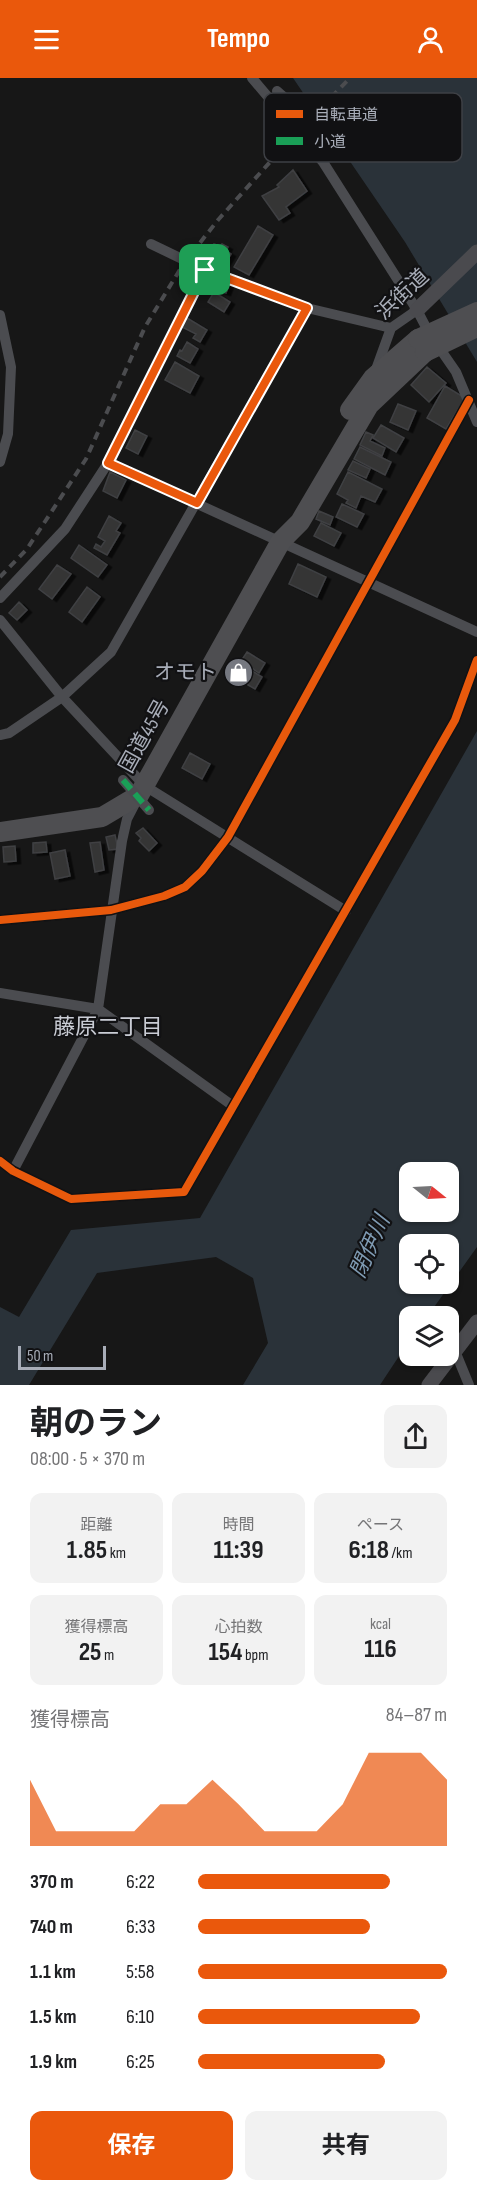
<!DOCTYPE html>
<html lang="ja">
<meta charset="utf-8">
<style>
:root{--surface:#fff;--page:#f2f2f2;--text:#202124;--muted:#757577;--accent:#ea580c}
body{margin:0;font-family:"Sofia Sans Condensed","Noto Sans JP",sans-serif;background:var(--page);color:var(--text);height:100vh;display:flex;flex-direction:column;font-size:22px;white-space:nowrap}
*{box-sizing:border-box;margin:0}
p{font-size:20px;color:var(--muted)}
.icon{flex:none;width:33px;height:33px;fill:none;stroke:currentColor;stroke-width:2;stroke-linecap:round;stroke-linejoin:round}
.map{position:relative;height:1307px;overflow:hidden}
.sheet{display:flex;flex-direction:column;background:var(--surface);flex:1}
.sheet>*{flex:none}
.needle{width:39px;rotate:108deg}
.fabs{position:absolute;left:399px;top:1084px;display:grid;gap:12px}
.fabs a{display:grid;place-items:center;width:60px;height:60px;border-radius:12px;background:var(--surface);box-shadow:0 2px 4px #0004;font-size:30px}
.scale{position:absolute;left:18px;bottom:15px;width:88px;box-sizing:border-box;padding-left:6px;border:3px solid #a8adb8;border-top:0;font-size:16px;line-height:21px;white-space:nowrap;color:#a8adb8;-webkit-text-stroke:4px #111113;paint-order:stroke}
.pin{position:absolute;display:grid;place-items:center;width:51px;height:51px;color:#fff;margin:-26px;border-radius:12px;box-shadow:0 3px 9px #0006}
.round{display:grid;place-items:center;flex:none;width:63px;height:63px;border-radius:12px;background:var(--page)}
.summary{display:flex;align-items:center;justify-content:space-between;height:102px;padding:0 30px}
h1{font-size:33px;font-weight:700;line-height:45px}
.stats{display:grid;grid-template-columns:repeat(3,1fr);gap:9px;height:102px;padding:6px 30px}
.stats div{display:grid;align-content:center;border-radius:12px;background:var(--page);text-align:center}
.stats b{font-size:26px;font-weight:700}
.stats small{font-size:16px;font-weight:400}
.stats p{font-size:16px}
.chart{height:168px;padding:12px 30px}
.chart p{display:flex;justify-content:space-between}
.chart svg{width:100%;height:108px;margin-top:6px;fill:var(--accent);opacity:.7}
.action{display:flex;gap:12px;margin-top:auto;padding:12px 30px}
.action a{flex:1;height:69px;border-radius:12px;background:var(--accent);color:#fff;font-size:24px;font-weight:700;line-height:69px;text-align:center}
.action a+a{background:var(--page);color:var(--text)}
ul{padding:0 30px;list-style:none;font-size:20px}
li{display:grid;grid-template-columns:96px 72px 1fr;align-items:center;height:45px}
li i{height:15px;border-radius:8px;background:var(--accent)}
header{display:flex;justify-content:space-between;align-items:center;height:78px;padding:0 30px;background:var(--accent);color:#fff;font-size:27px;font-weight:700}
.map>svg:first-child{display:block}
</style>
<header><svg class="icon" aria-label="menu" viewBox="0 0 24 24"><path d="M4 6h16M4 12h16M4 18h16"/></svg>Tempo<svg class="icon" aria-label="person" viewBox="0 0 24 24"><circle cx="12" cy="8" r="4"/><path d="M4 21q1-7 8-7t8 7"/></svg></header>
<div class="map">
<svg width="477" height="1307" viewBox="0 0 477 1307">
<defs>
<filter id="shadow"><feDropShadow dx="4.5" dy="2.5" stdDeviation="0" flood-color="#0009"/></filter>
</defs>
<rect width="100%" height="100%" fill="#171717"/>
<path fill="#2a3239" fill-rule="evenodd" d="M 293,0 L 477,0 L 477,284 L 405,164 Z
M 477,653 L 477,1169 L 427,1239 L 410,1239 L 409,1263 L 380,1307 L 243,1307 L 268,1265 L 253,1200 L 216,1179 L 97,1195 L 29,1307 L 0,1307 L 0,1229 L 19,1239 L 71,1152 L 200,1140 ZM 410,1095 L 448,1095 L 448,1134 L 410,1134 ZM 410,1167 L 448,1167 L 448,1206 L 410,1206 Z"/>
<path fill="#353536" stroke="#3f4043" stroke-width="1.5" filter="url(#shadow)" d="M 293,92 L 307,113 L 286,129 L 290,135 L 279,142 L 262,118 L 279,109 L 277,107 Z
M 258,148 L 273,157 L 249,197 L 234,189 Z
M 214,166 L 220,168 L 222,166 L 228,169 L 226,173 L 231,176 L 225,186 L 208,176 Z
M 212,201 L 229,207 L 226,215 L 209,209 Z
M 214,214 L 230,224 L 224,234 L 208,224 Z
M 187,240 L 207,252 L 200,264 L 193,260 L 196,256 L 182,249 Z
M 187,264 L 198,271 L 190,285 L 177,278 L 180,272 L 182,273 Z
M 175,284 L 199,298 L 190,315 L 165,302 Z
M 427,289 L 446,305 L 429,324 L 411,307 Z
M 445,308 L 465,320 L 446,351 L 427,340 Z
M 398,326 L 416,333 L 408,352 L 390,344 Z
M 381,347 L 404,360 L 396,374 L 373,360 Z
M 135,352 L 147,358 L 138,376 L 126,370 Z
M 366,354 L 373,357 L 370,363 L 385,370 L 382,378 L 360,367 Z
M 360,369 L 391,384 L 385,397 L 354,381 Z
M 353,383 L 370,391 L 366,400 L 348,392 Z
M 110,394 L 126,402 L 117,420 L 103,413 Z
M 348,394 L 382,411 L 375,424 L 361,418 L 356,430 L 346,425 L 348,422 L 337,416 Z
M 342,426 L 364,436 L 357,449 L 336,439 Z
M 319,433 L 333,439 L 330,447 L 316,441 Z
M 109,438 L 121,445 L 116,453 L 120,455 L 107,477 L 94,470 L 96,466 L 101,469 L 105,463 L 98,459 Z
M 321,445 L 341,455 L 334,468 L 314,458 Z
M 79,467 L 107,487 L 98,499 L 71,480 Z
M 298,486 L 326,499 L 317,519 L 289,506 Z
M 57,487 L 71,496 L 52,521 L 39,511 Z
M 87,509 L 100,519 L 82,544 L 69,534 Z
M 19,524 L 27,532 L 17,542 L 9,535 Z
M 247,574 L 265,585 L 259,595 L 241,583 Z
M 236,583 L 262,599 L 255,611 L 229,596 Z
M 190,675 L 210,686 L 202,701 L 182,690 Z
M 143,750 L 157,765 L 149,773 L 139,763 L 141,760 L 136,755 Z
M 115,757 L 118,771 L 109,772 L 106,759 Z
M 46,764 L 47,774 L 33,775 L 33,765 Z
M 100,764 L 104,792 L 95,794 L 90,765 Z
M 15,768 L 16,783 L 4,784 L 3,769 Z
M 65,772 L 70,798 L 55,801 L 50,775 Z"/>
<g fill="none" stroke-linecap="round" stroke-linejoin="round">
<path stroke="#4b4c50" stroke-width="10" d="M 252,0 L 323,84 L 417,232 L 429,255 L 456,294 L 477,344
M 277,13 C 300,33 321,52 323,84
M 151,166 L 205,192
M 0,237 L 11,289 L 8,356 L 0,384
M 374,297 L 391,250 L 417,232
M 108,385 L 477,554
M 0,520 L 65,451 L 108,385 L 205,192 L 307,230 L 391,250
M 0,542 L 62,619 L 145,708 L 346,833
M 0,657 L 9,655 L 62,619 L 111,574 L 307,230
M 0,842 L 111,832 L 164,818 L 185,809 L 202,793 L 228,759 L 469,322
M 0,915 L 98,931 L 233,1028
M 0,1083 L 13,1093 L 71,1121 L 184,1114 L 455,642 L 477,582
M 13,1093 L 98,931 L 122,763 L 127,741 L 138,720
M 455,1273 L 469,1307"/>
<path stroke="#4a4a4e" stroke-width="15" d="M 417,232 L 477,174
M 429,1307 L 477,1244"/>
<path stroke="#4e4e51" stroke-width="20" d="M 350,332 L 373,300 L 418,261
M 0,754 L 102,739 L 139,717 L 281,463 L 300,444 L 369,327 L 425,274"/>
<path stroke="#4b4c4f" stroke-width="4" stroke-dasharray="8 6" stroke-linecap="butt" d="M 0,499 L 27,471 L 86,381 L 145,249 L 184,185 L 218,142 L 287,65 L 350,0"/>
<path stroke="#4b4c50" stroke-width="10" d="M 123,702 L 149,732"/>
<path stroke="#4e4e51" stroke-width="20" d="M 418,261 L 477,234
M 425,274 L 477,249"/>
<path stroke="#1a9f57" stroke-width="6" stroke-dasharray="12 6" stroke-linecap="butt" d="M 123,702 L 149,732"/>
<defs>
<path id="cycleway" d="M 0,842 L 111,832 L 164,818 L 185,809 L 202,793 L 228,759 L 469,322
M 0,1083 L 13,1093 L 71,1121 L 184,1114 L 455,642 L 477,582"/>
</defs>
<use href="#cycleway" stroke="#111113" stroke-width="11"/>
<use href="#cycleway" stroke="#e8590c" stroke-width="8"/>
</g>
<g fill="none" stroke-linecap="round" stroke-linejoin="round">
<defs>
<path id="route" d="M 205,192 L 307,230 L 197,425 L 108,385 Z"/>
</defs>
<use href="#route" stroke="#fff" stroke-width="12"/>
<use href="#route" stroke="#ea580c" stroke-width="8"/>
</g>
<defs>
<symbol id="shop-disc" viewBox="-11 -11 22 22"><circle r="9.5" fill="#757880" stroke="#111113"/><path d="M-5-2.5h2.3a2.7 3.5 0 0 1 5.4 0H5L5.5 6h-11ZM-1.5-2.5h3a1.5 2.3 0 0 0-3 0Z" fill="#fff"/></symbol>
</defs>
<g fill-rule="evenodd">
<use href="#shop-disc" x="222" y="578" width="33" height="33"/>
</g>
<g text-anchor="middle" stroke-width="4.5" stroke-linejoin="round" paint-order="stroke">
<g font-size="21" fill="#a8adb8" stroke="#111113">
<text transform="translate(402 216) rotate(-43)" y="7">浜街道</text>
<text transform="translate(144 658) rotate(-61)" y="7">国道45号</text>
</g>
<g font-size="21" fill="#a8adb8" stroke="#111113" text-anchor="end">
<text x="217" y="601">オモト</text>
</g>
<g font-size="22" fill="#c9ccd4" stroke="#111113">
<text x="108" y="956">藤原二丁目</text>
</g>
<g font-size="22" font-style="italic" fill="#7f9bb3" stroke="#111113">
<text transform="translate(369 1168) rotate(-66)" y="8">閉伊川</text>
</g>
</g>
<rect x="264" y="15" width="198" height="69" rx="9" fill="#111113" stroke="#3e4045" stroke-width="1.5"/>
<rect x="276" y="32" width="27" height="8" fill="#e8590c"/>
<rect x="276" y="59" width="27" height="8" fill="#1a9f57"/>
<g font-size="16" fill="#a8adb8">
<text x="314" y="42">自転車道</text>
<text x="314" y="69">小道</text>
</g>
</svg>
<div class="fabs">
<a><svg class="needle" viewBox="-14 -14 28 28"><path d="M0-13l5 13h-10z" fill="#e53935"/><path d="M0 13l5-13h-10z" fill="#757577"/></svg></a>
<a><svg class="icon" aria-label="locate" viewBox="0 0 24 24"><circle cx="12" cy="12" r="6"/><path d="M12 2v4M12 18v4M2 12h4M18 12h4"/></svg></a>
<a><svg class="icon" aria-label="layers" viewBox="0 0 24 24"><path d="M12 4l9 5-9 5-9-5zM3 14l9 5 9-5"/></svg></a>
</div>
<div class="scale">50 m</div>
<div class="pin" style="left:205px;top:192px;background:#1e9e55"><svg class="icon" aria-label="arrive" viewBox="0 0 24 24"><path d="M6 21V4h12l-3 4 3 4H6"/></svg></div>
</div>
<section class="sheet">
<div class="summary"><div><h1>朝のラン</h1><p>08:00 · 5 × 370 m</p></div><a class="round"><svg class="icon" aria-label="share" viewBox="0 0 24 24"><path d="M12 15V3M7 8l5-5 5 5M5 13v7h14v-7"/></svg></a></div>
<div class="stats">
<div><p>距離</p><b>1.85<small> km</small></b></div>
<div><p>時間</p><b>11:39</b></div>
<div><p>ペース</p><b>6:18<small> /km</small></b></div>
</div>
<div class="stats">
<div><p>獲得標高</p><b>25<small> m</small></b></div>
<div><p>心拍数</p><b>154<small> bpm</small></b></div>
<div><p>kcal</p><b>116</b></div>
</div>
<div class="chart"><p><span>獲得標高</span>84–87 m</p>
<svg viewBox="0 0 160 44" preserveAspectRatio="none"><path d="M0 44V17L10 38L20 38L30 38L40 38L50 27L60 27L70 17L80 27L90 38L100 38L110 38L120 27L130 6L140 6L150 6L160 17V44z"/></svg>
</div>
<ul>
<li><b>370 m</b>6:22<i style="width:77%"></i></li>
<li><b>740 m</b>6:33<i style="width:69%"></i></li>
<li><b>1.1 km</b>5:58<i style="width:100%"></i></li>
<li><b>1.5 km</b>6:10<i style="width:89%"></i></li>
<li><b>1.9 km</b>6:25<i style="width:75%"></i></li>
</ul>
<div class="action"><a>保存</a><a>共有</a></div>
</section>
